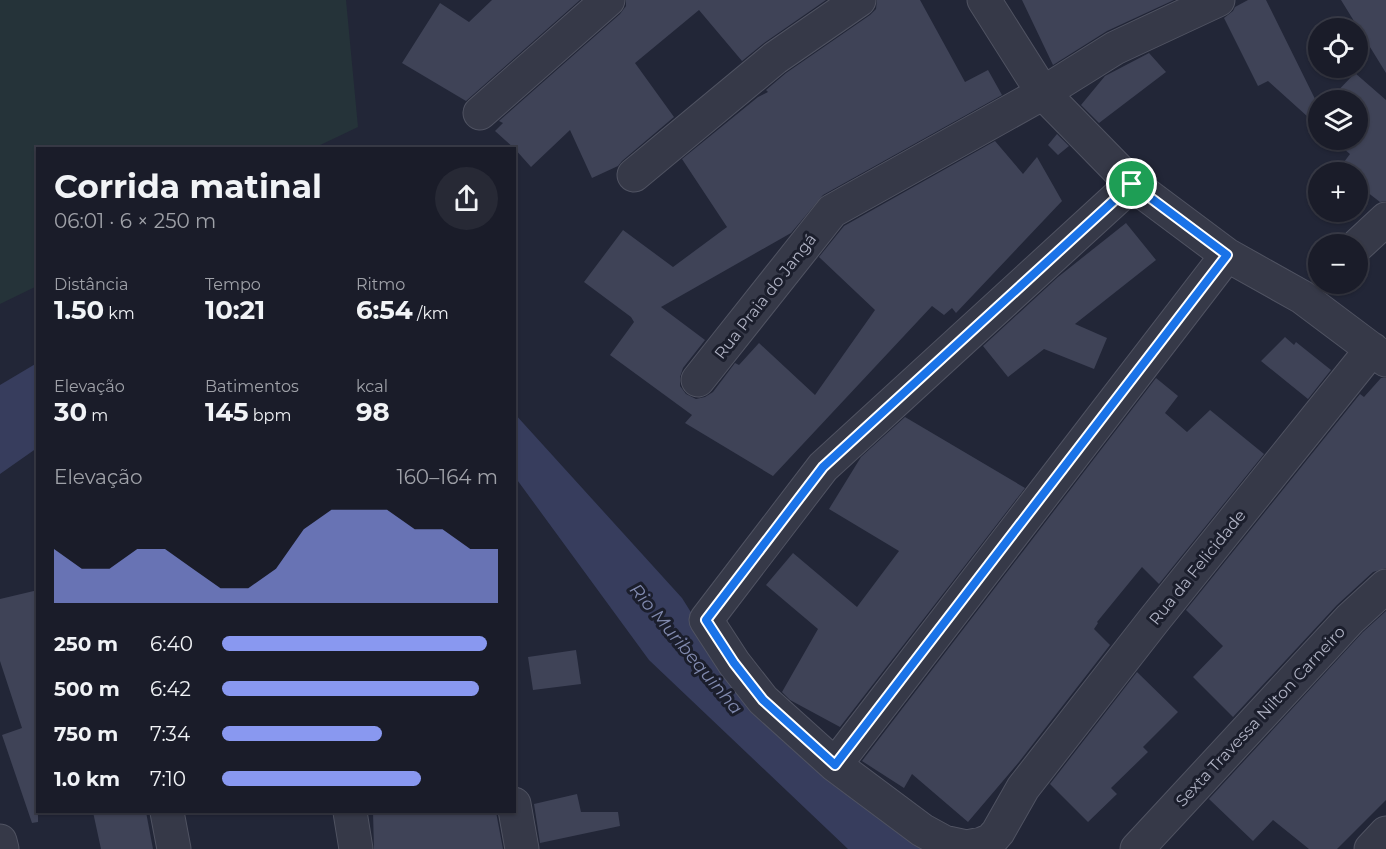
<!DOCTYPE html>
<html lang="pt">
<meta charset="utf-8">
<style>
:root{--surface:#1a1c29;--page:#272935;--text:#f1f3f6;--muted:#9fa1a8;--line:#383a46;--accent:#8998f0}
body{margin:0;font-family:Montserrat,sans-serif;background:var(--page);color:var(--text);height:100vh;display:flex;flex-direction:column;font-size:22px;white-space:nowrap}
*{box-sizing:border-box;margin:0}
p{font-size:20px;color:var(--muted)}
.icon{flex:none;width:33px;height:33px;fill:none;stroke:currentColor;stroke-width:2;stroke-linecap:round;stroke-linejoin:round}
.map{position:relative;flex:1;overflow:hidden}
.sheet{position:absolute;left:36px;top:147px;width:480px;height:666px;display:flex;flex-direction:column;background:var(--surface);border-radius:0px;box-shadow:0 2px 4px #0004,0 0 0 2px var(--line)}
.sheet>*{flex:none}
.controls{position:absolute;left:1308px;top:18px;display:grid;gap:12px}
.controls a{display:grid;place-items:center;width:60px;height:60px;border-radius:50%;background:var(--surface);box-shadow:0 2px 4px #0004,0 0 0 2px var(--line);font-size:30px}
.pin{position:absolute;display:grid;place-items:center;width:51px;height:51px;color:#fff;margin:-26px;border:3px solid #fff;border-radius:50%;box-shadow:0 2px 6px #0007}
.round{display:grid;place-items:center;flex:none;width:63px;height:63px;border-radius:32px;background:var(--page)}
.overview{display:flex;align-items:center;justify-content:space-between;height:102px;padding:0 18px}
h1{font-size:33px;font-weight:700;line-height:45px}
.figures{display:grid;grid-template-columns:repeat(3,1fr);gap:9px;height:102px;padding:6px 18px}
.figures div{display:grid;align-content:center}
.figures b{font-size:26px;font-weight:700}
.figures small{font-size:16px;font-weight:400}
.figures p{font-size:16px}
.chart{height:168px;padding:12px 18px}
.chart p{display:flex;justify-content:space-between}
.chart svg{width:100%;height:108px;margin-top:6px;fill:var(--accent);opacity:.7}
ul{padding:0 18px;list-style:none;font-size:20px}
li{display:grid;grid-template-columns:96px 72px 1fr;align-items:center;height:45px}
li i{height:15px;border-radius:8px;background:var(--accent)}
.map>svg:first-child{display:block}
</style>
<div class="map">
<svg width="1386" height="849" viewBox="0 0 1386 849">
<rect width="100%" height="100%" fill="#222637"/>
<path fill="#253339" d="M 0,0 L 346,0 L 358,127 L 314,148 L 38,148 L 37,286 L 0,304 Z"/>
<path fill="#373d5d" d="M 37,363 L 37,448 L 0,474 L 0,385 Z
M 514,413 L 682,598 L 724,665 L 930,849 L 848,849 L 649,660 L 515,477 Z"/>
<path fill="#3f4357" d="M 492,0 L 580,0 L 466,101 L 402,63 L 440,3 L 469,22 Z
M 626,0 L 826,0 L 764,43 L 742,61 L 699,10 L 635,63 L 674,117 L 622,161 L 618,166 L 592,178 L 570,130 L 531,167 L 514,148 L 495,131 L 503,123 L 499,121 L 620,14 L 626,6 Z
M 877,0 L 920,0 L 965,82 L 988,70 L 1002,95 L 823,195 L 791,233 L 661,307 L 705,340 L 683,368 L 680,377 L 680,386 L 686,394 L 696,399 L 705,397 L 713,392 L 735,363 L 739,365 L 759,343 L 815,395 L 875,310 L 819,257 L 844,226 L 995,141 L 1023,174 L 1037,157 L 1062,201 L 956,313 L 952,308 L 944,315 L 932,306 L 773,476 L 685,423 L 692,415 L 610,355 L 634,322 L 631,317 L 584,282 L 623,230 L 673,267 L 727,227 L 682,159 L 758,97 L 768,92 L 766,90 L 786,73 L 870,15 L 876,9 Z
M 1022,0 L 1174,0 L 1107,31 L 1053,65 Z
M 1248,0 L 1266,0 L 1318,105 L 1318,126 L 1268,81 L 1258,86 L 1224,18 L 1233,11 L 1235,7 Z
M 1341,0 L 1386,0 L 1386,73 Z
M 1149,53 L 1166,72 L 1099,123 L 1081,105 L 1105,76 Z
M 1355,73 L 1386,100 L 1386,201 L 1380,202 L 1358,185 L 1358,172 L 1341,172 L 1338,170 L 1350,154 L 1333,140 L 1358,140 L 1358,100 L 1329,100 Z
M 1057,134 L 1069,146 L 1058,155 L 1048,145 Z
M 1126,223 L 1156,260 L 1075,324 L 1107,338 L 1094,369 L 1044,349 L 1008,377 L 983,346 L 1058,277 Z
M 1285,337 L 1294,345 L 1296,342 L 1331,370 L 1308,399 L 1261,361 Z
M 1156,378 L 1178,396 L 1165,413 L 1187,432 L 1210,410 L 1264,454 L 1159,584 L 1142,567 L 1097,622 L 1098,623 L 1094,629 L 1110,645 L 1019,762 L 968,822 L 912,774 L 904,788 L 862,761 Z
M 1381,378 L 1386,378 L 1386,568 L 1373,572 L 1337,605 L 1233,717 L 1193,677 L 1223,646 L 1186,610 L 1360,394 L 1364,397 Z
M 905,417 L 1025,488 L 840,727 L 790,700 L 782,692 L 818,629 L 766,585 L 793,553 L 857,607 L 899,551 L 829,509 L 861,457 Z
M 38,590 L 38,822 L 32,823 L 2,735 L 22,728 L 0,661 L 0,599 Z
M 1386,611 L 1386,800 L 1337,849 L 1309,849 L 1273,820 L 1253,841 L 1209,799 L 1363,632 Z
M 576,650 L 581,684 L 533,690 L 528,657 Z
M 1137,672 L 1178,712 L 1143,747 L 1148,752 L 1111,788 L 1117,794 L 1088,822 L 1050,784 Z
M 577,794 L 581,812 L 618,812 L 620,826 L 540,843 L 534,804 Z
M 93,812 L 146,812 L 153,849 L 101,849 Z
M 373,812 L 496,812 L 503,849 L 374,849 Z"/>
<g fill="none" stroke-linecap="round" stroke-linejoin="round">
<defs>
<path id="minor" d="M 984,0 L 1043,93 L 1132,184 L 1227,255 L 1302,297 L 1386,360
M 480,113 L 608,0
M 634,175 L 775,58 L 859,0
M 1132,184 L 823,467 L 706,620 L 734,663 L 763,700 L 835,765 L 922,830 L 944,842 L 967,847 L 982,844 L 991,840 L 998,832 L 1023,788 L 1154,620 L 1372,349
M 1358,245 L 1386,219
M 698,380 L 832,211 L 1043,93 L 1115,48 L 1218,0
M 835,765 L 1227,255
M 514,804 L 522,849
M 167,812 L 174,849
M 350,812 L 356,849
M 0,841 L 2,849
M 1137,849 L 1350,619 L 1386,586
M 1371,849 L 1386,833"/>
</defs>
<use href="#minor" stroke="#505362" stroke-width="35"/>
<use href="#minor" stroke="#363948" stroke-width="33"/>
</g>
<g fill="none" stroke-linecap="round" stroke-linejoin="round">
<defs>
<path id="route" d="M 1132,184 L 1227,255 L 835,765 L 763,700 L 734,663 L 706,620 L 823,467 Z"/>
</defs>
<use href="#route" stroke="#fff" stroke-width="12"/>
<use href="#route" stroke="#1a73e8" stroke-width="8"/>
</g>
<g text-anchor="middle" stroke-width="6" stroke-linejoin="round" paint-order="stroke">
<g font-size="16" fill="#b0b3c4" stroke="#1b1e2c">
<text transform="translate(765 296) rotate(-52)" y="6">Rua Praia do Jangá</text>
<text transform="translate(1197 567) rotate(-51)" y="6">Rua da Felicidade</text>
<text transform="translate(1260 716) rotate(-47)" y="6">Sexta Travessa Nilton Carneiro</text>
</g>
<g font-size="18" font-style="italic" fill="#818aaf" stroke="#1b1e2c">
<text transform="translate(686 649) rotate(50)" y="6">Rio Muribequinha</text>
</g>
</g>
</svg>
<div class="controls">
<a><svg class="icon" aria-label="locate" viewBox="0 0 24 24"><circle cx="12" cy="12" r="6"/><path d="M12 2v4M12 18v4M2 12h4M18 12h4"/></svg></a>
<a><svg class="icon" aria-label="layers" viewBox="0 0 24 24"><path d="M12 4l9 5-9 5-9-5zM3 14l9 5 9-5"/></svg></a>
<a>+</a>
<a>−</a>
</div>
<div class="pin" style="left:1132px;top:184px;background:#1e9e55"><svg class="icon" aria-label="arrive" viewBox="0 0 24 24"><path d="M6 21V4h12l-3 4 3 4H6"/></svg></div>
<section class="sheet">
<div class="overview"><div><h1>Corrida matinal</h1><p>06:01 · 6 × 250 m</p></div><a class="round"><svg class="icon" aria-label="share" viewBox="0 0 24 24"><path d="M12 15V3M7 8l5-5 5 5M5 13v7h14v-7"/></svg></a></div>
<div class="figures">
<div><p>Distância</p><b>1.50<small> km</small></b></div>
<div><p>Tempo</p><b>10:21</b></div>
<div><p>Ritmo</p><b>6:54<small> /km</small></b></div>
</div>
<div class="figures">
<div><p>Elevação</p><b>30<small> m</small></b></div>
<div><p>Batimentos</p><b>145<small> bpm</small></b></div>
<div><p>kcal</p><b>98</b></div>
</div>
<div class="chart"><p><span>Elevação</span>160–164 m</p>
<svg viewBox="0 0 160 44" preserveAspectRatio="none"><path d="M0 44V22L10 30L20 30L30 22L40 22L50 30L60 38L70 38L80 30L90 14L100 6L110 6L120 6L130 14L140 14L150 22L160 22V44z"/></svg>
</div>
<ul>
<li><b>250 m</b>6:40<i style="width:96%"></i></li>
<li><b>500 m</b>6:42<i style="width:93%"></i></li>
<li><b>750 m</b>7:34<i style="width:58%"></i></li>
<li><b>1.0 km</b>7:10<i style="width:72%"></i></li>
</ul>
</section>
</div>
